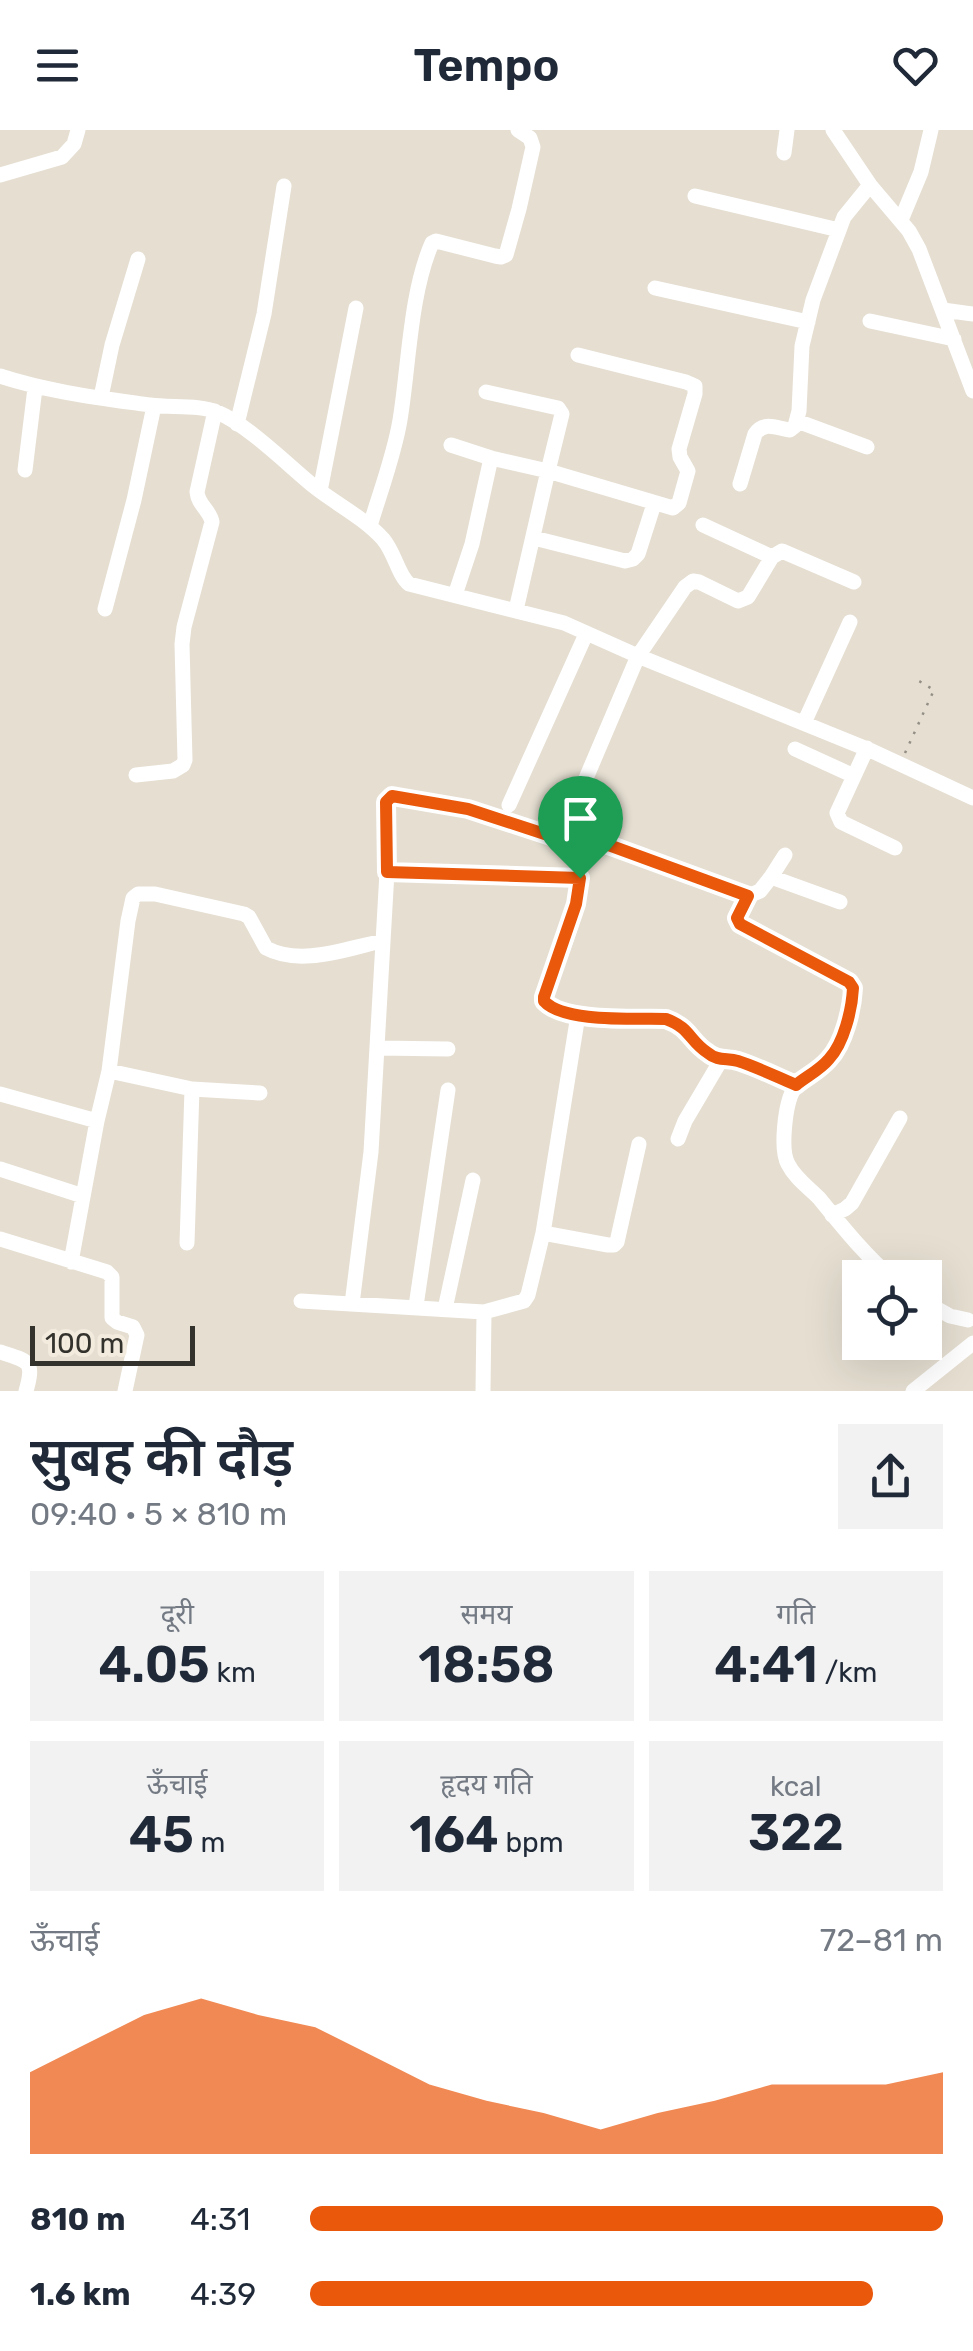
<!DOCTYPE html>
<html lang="hi">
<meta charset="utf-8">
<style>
:root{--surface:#fff;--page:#f2f2f3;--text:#1f2937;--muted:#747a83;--accent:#ea580c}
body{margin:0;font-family:Rubik,"Noto Sans Devanagari",sans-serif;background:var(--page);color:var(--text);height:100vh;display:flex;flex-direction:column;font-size:38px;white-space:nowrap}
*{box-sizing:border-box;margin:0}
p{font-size:32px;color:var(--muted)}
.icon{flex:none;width:55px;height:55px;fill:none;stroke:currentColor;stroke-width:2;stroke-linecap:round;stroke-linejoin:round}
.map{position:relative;height:1261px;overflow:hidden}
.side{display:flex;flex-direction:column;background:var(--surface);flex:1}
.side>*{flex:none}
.tools{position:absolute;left:842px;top:1130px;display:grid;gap:20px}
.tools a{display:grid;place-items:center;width:100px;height:100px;border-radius:0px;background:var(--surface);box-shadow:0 10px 40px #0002;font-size:50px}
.scale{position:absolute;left:30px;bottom:25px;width:165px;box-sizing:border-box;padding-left:10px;border:5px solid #34322d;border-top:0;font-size:28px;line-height:35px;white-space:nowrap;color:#34322d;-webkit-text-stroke:8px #f2ebde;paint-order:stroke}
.pin{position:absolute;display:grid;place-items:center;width:85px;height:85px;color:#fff;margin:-102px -42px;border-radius:50% 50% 50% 0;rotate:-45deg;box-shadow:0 0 10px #0007}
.pin .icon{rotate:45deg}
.round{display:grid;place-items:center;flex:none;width:105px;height:105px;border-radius:0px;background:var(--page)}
.overview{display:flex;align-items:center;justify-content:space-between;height:170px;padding:0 30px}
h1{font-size:55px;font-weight:600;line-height:75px}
.metrics{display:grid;grid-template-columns:repeat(3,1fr);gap:15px;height:170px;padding:10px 30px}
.metrics div{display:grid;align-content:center;border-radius:0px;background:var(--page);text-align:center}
.metrics b{font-size:50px;font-weight:600}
.metrics small{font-size:28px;font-weight:400}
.metrics p{font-size:28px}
.chart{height:280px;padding:20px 30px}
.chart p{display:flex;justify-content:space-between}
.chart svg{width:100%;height:180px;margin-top:10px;fill:var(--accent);opacity:.7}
ul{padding:0 30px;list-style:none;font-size:32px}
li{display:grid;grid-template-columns:160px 120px 1fr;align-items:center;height:75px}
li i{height:25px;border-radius:12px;background:var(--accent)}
header{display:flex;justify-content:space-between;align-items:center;height:130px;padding:0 30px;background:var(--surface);font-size:45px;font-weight:600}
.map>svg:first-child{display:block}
</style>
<header><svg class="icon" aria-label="menu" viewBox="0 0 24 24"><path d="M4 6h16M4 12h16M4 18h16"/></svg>Tempo<svg class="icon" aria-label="heart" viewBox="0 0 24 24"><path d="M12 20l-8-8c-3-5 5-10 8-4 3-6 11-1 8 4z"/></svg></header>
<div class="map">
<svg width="973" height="1261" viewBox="0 0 973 1261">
<rect width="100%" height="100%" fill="#e5ded1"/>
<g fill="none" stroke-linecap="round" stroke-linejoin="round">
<path stroke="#948f86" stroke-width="2.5" stroke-dasharray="2.5 8" stroke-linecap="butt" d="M 905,623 L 934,560 L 914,548"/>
<path stroke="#fff" stroke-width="15" d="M 833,0 L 870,55 L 909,101 L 919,119 L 973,261
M 784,23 L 787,0
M 0,45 L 62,27 L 74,14 L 78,0
M 695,66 L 839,100
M 901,90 L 921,42 L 931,0
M 655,158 L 808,192
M 943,180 L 973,184
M 870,191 L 954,209
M 0,246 C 49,262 100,268 150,275 C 172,278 199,274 219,283 C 248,295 290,337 316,358 C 338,375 364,388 383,409 C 395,423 398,445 409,454 L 564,493 L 638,526 L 872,621 L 973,668
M 101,267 L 112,215 L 138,129
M 797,291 L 867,317
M 237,294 L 264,184 L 284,56
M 451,315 L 491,328
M 25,340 L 35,258
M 740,354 L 755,304 C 764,291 776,298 790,300 L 795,296 L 799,281 L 802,216 L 813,170 L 844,87 L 870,55
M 320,361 L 356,178
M 703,395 L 772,427
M 370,396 C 380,362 394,326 400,290 C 409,235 410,163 432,113 L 436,111 L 495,126 L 501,127 L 506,125 L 519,79 L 533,17 L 530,8 L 518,0
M 534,408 L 625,431 L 633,429 L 638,424 L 654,374
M 455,465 L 472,414 L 491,328 L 548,341 L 562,284 L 558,278 L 486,262
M 105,479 L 134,370 L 154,276
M 516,480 L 548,341 L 673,378 L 679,373 L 688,341 L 680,327 L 679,319 L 695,264 L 695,256 L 686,252 L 578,225
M 804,593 L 850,492
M 867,618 L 837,683 L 841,692 L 895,718
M 795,619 L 854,646
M 136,645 L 173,641 L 183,635 L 185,630 L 182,514 L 184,497 L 212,392 C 210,380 198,375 197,362 L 215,281
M 509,675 L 586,504
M 564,700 L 748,766 L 760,761 L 771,747 L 840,772
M 387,742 L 386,672 L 391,667 L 469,679 L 563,710
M 771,747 L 785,725
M 748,766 L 737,788 L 740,794 L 849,852 L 853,858 C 851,887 840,922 817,940 C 809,947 800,950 794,959 C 785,973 780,1020 788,1034 C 795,1048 808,1057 819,1068 C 842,1096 864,1124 892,1148
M 378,918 L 448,919
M 109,941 L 128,791 L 133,768 L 138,764 L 155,764 L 244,784 L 249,787 L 266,818 C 301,837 347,818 383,811
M 796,955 C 777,947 757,937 737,931 C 727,928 718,930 708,923 C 689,911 691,898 666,889 C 646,888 557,889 546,875 C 544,872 545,870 544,867 C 559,827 587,770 578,727 C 569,718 562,714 564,700 L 638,526 L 685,457 L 693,451 L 699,452 L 738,471 L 748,467 L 772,427 L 782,421 L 854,452
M 192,959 L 260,963
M 0,964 L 97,991
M 678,1009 L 685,991 L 721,930
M 0,1039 L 83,1066
M 832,1085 L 845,1079 L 852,1073 L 900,988
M 543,1103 L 578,885
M 0,1109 L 107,1142 L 112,1147 L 112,1188 L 117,1192 L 133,1197 L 137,1205 L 125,1261
M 71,1132 L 97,991 L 109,941 L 192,959 L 187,1113
M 301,1171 L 484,1182
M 925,1172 L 950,1186 L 968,1190
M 352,1174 L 371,1022 L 387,742 L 580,747
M 416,1176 L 448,960
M 445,1179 L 473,1050
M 0,1222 C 28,1231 35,1230 26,1261
M 483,1261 L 484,1182 L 524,1171 L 528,1165 L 543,1103 L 608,1115 L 614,1115 L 617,1112 L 639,1014
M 913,1261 L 973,1213"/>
</g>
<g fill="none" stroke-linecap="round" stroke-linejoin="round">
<defs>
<path id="route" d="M 392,666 L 468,679 L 563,710 L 564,700 L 584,706 L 748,766 L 737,788 L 740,794 L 849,852 L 853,858 C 852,879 844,913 829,929 C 820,940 807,946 796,955 C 777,947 757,937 738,931 C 727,928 717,931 708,923 C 689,911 691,898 666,889 C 637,888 563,893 544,871 L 544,867 L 576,774 L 580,748 L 387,742 L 386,672 Z"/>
</defs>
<use href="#route" stroke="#fff" stroke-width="20"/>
<use href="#route" stroke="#ea580c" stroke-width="12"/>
</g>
</svg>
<div class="tools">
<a><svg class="icon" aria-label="locate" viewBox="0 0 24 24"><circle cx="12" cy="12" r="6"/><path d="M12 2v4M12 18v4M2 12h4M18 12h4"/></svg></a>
</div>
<div class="scale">100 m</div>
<div class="pin" style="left:580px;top:748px;background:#1e9e55"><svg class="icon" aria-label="arrive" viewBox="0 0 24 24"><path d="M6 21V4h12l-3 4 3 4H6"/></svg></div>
</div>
<section class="side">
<div class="overview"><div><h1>सुबह की दौड़</h1><p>09:40 · 5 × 810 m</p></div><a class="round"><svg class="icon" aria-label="share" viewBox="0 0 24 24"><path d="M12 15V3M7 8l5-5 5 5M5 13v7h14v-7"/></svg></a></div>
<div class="metrics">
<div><p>दूरी</p><b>4.05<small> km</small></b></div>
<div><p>समय</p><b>18:58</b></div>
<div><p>गति</p><b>4:41<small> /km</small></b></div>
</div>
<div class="metrics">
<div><p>ऊँचाई</p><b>45<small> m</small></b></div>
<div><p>हृदय गति</p><b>164<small> bpm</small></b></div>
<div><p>kcal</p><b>322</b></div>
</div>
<div class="chart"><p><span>ऊँचाई</span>72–81 m</p>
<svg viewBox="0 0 160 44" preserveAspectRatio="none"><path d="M0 44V24L10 17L20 10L30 6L40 10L50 13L60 20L70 27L80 31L90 34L100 38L110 34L120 31L130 27L140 27L150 27L160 24V44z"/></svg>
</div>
<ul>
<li><b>810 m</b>4:31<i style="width:100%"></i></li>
<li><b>1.6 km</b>4:39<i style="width:89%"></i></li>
</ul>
</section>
